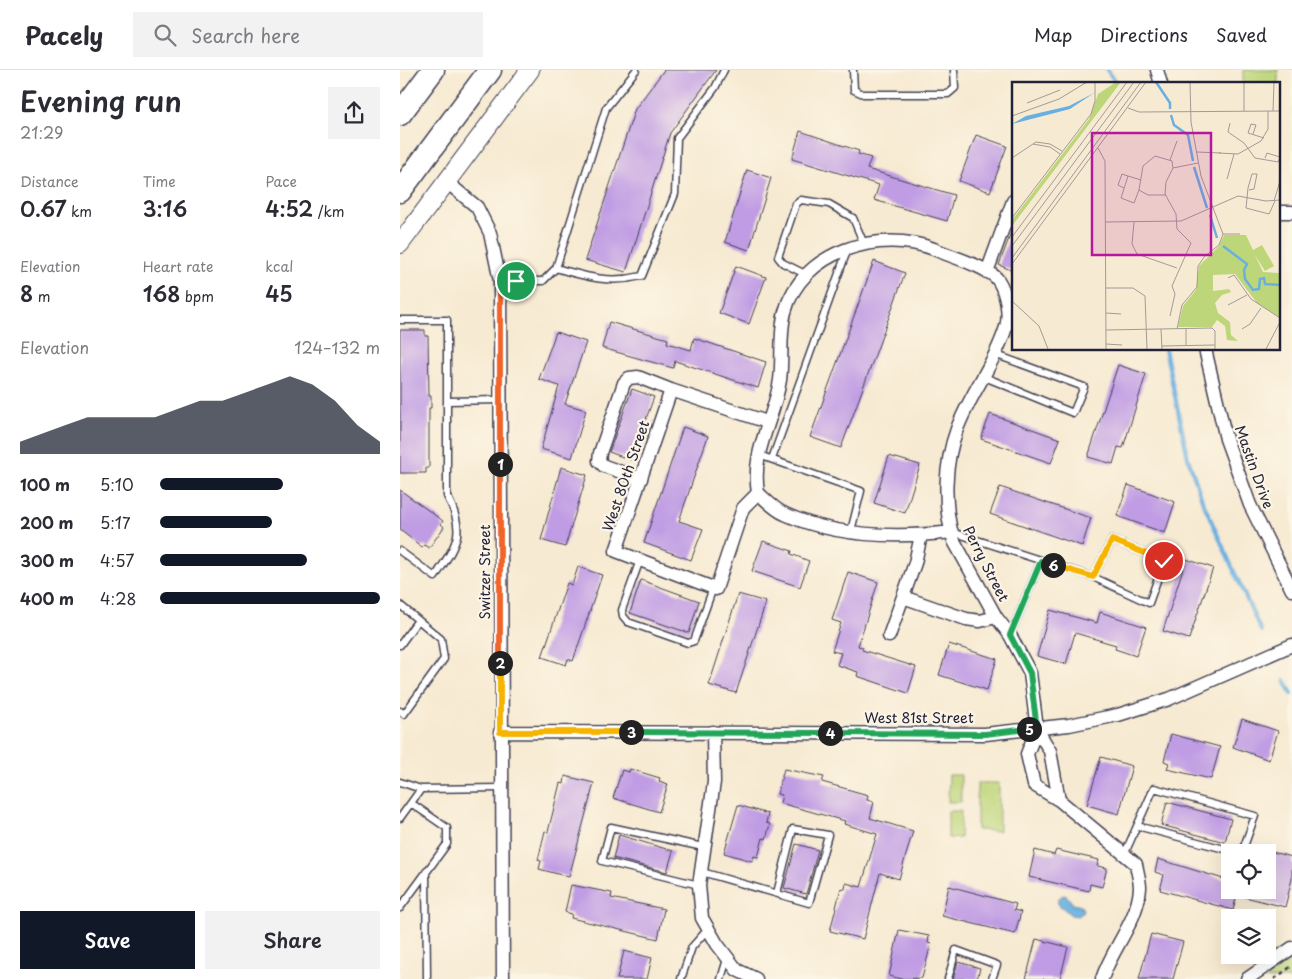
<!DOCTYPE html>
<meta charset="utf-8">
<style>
:root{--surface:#fff;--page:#f2f2f3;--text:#2b2b33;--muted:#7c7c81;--line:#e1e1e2;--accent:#111827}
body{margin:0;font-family:"Playpen Sans",sans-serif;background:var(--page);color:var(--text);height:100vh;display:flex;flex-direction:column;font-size:19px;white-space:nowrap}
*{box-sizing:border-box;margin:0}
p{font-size:16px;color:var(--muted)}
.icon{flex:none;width:28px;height:28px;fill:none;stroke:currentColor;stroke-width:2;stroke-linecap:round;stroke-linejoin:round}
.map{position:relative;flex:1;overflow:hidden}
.drawer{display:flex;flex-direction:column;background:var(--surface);width:400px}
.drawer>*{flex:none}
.fabs{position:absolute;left:821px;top:774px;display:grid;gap:10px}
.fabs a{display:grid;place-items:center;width:55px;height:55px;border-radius:0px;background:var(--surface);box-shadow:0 5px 20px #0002;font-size:25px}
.pin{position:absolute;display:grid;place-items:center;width:42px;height:42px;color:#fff;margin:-21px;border:2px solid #fff;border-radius:50%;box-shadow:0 1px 5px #0007}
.km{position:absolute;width:25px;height:25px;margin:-12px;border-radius:50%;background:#222;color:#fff;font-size:14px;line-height:25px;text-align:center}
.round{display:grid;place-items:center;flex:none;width:52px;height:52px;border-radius:0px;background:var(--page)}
.head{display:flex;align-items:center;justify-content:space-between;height:85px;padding:0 20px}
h1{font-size:28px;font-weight:600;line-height:38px}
.stats{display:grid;grid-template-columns:repeat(3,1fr);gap:8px;height:85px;padding:5px 20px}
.stats div{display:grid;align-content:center}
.stats b{font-size:21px;font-weight:600}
.stats small{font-size:14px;font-weight:400}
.stats p{font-size:14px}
.chart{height:140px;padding:10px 20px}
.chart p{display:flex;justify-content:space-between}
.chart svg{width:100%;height:90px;margin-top:5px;fill:var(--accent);opacity:.7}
.cta{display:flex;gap:10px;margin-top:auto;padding:10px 20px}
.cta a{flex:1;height:58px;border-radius:0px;background:var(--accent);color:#fff;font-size:20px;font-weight:600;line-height:58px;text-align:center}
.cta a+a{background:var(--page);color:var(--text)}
ul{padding:0 20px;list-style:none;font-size:16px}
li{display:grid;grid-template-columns:80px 60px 1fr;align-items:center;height:38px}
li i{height:12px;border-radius:6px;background:var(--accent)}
header{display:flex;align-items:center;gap:30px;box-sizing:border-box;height:70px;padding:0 25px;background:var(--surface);border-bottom:1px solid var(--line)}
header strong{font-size:24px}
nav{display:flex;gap:28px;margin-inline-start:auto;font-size:18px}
.search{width:350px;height:45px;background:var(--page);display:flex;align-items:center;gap:12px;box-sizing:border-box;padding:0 18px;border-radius:0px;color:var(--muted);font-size:19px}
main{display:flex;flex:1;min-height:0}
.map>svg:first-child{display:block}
</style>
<header>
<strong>Pacely</strong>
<div class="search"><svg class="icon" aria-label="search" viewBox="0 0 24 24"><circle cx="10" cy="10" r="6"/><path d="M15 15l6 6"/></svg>Search here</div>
<nav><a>Map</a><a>Directions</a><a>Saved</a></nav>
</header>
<main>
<section class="drawer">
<div class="head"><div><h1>Evening run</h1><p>21:29</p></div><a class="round"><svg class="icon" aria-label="share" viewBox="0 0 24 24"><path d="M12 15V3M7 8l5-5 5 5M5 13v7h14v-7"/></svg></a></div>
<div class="stats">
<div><p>Distance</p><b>0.67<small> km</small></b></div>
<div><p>Time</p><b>3:16</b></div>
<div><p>Pace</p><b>4:52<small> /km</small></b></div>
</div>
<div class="stats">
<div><p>Elevation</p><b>8<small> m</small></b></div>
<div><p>Heart rate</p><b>168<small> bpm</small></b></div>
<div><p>kcal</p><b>45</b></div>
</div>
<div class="chart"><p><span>Elevation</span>124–132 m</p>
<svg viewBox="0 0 160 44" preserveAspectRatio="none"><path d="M0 44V38L10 34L20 30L30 26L40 26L50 26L60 26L70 22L80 18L90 18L100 14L110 10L120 6L130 10L140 18L150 30L160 38V44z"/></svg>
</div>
<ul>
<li><b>100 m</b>5:10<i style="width:56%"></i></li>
<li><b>200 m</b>5:17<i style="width:51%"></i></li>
<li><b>300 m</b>4:57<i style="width:67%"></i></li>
<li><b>400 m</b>4:28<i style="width:100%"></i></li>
</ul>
<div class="cta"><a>Save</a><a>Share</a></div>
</section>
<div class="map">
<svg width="892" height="909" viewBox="0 0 892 909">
<rect width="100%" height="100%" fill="#fcf5e5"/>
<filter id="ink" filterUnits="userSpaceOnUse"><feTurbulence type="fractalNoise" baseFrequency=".02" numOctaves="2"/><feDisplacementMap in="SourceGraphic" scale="10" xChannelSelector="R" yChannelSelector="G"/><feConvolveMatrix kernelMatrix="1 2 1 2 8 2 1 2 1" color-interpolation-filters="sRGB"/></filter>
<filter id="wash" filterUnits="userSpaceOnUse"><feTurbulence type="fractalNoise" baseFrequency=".0096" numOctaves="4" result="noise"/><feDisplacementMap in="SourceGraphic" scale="20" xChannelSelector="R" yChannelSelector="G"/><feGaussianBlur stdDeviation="1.12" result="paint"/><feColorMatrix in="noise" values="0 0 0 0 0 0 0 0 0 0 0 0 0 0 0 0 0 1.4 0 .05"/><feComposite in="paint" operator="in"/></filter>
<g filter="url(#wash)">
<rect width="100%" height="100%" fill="#f7ead2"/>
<path fill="#bed67a" stroke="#707c5a" d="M 843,0 L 878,0 L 878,67 L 878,14 L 843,14 Z
M 549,705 L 561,705 L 561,732 L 548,732 Z
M 577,713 L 599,713 L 599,761 L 577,760 Z
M 548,741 L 561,741 L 560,768 L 548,768 Z
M 892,889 L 892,909 L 864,909 Z"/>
<path fill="#69b0e0" stroke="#46698e" d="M 663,825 L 667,826 L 673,834 L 681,836 L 683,840 L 679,846 L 671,845 L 658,834 L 658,829 Z"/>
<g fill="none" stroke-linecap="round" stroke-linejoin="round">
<path stroke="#69b0e0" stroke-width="4" d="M 707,0 L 717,14
M 765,279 L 788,388 L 802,430 L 861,561
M 885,610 L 892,624"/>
</g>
<g id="blocks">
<path fill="#c09ce4" d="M 264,0 L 316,0 L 270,63 L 226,202 L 185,190 L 235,39 Z
M 400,61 L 459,81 L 458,84 L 471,88 L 467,99 L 554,125 L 547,151 L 474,130 L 479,115 L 392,89 Z
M 576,65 L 607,76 L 590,122 L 559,111 Z
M 347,100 L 371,108 L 349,180 L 325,172 Z
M 612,160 L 613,160 L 613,201 L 599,195 Z
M 474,191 L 505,203 L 441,378 L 410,367 Z
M 336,196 L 366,207 L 349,254 L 319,243 Z
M 209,252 L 268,269 L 267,273 L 291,280 L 294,268 L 366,292 L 358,318 L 275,291 L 273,298 L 202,278 Z
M 0,260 L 25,260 L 25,266 L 28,266 L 29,326 L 31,326 L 31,338 L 29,338 L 29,398 L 26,398 L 26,403 L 0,403 Z
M 156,262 L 186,272 L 165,334 L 186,340 L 172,388 L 141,379 L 159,316 L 139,309 Z
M 718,295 L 746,304 L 723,378 L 718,377 L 713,394 L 688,387 Z
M 232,319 L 254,327 L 231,390 L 209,382 Z
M 590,344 L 660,369 L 651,393 L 581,369 Z
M 283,357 L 308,366 L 279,451 L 303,459 L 291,490 L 244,473 Z
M 489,386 L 520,395 L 505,443 L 474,433 Z
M 161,397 L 187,405 L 165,477 L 141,470 Z
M 728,415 L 775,432 L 765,463 L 717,446 Z
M 600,417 L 691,448 L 682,476 L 590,444 Z
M 0,420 L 43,451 L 41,454 L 44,457 L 29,478 L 24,475 L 22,477 L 0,460 Z
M 363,471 L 392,481 L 391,484 L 409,491 L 400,517 L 352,501 Z
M 786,489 L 813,498 L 789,569 L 763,561 Z
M 178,497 L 202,505 L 173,591 L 168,589 L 166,595 L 142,587 L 167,513 L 172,515 Z
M 448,502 L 478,512 L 458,576 L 463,577 L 462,580 L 516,597 L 508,623 L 457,606 L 458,602 L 437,595 L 441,583 L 432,581 L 441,553 L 432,550 Z
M 241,510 L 299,531 L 289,563 L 230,543 Z
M 338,524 L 366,532 L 336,623 L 309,615 Z
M 650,540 L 697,553 L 700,542 L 746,557 L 736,586 L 715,579 L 716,575 L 675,563 L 666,594 L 637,586 Z
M 549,574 L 597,589 L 587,620 L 539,605 Z
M 842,649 L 878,661 L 869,690 L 833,677 Z
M 771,664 L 820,677 L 811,709 L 767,699 L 769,693 L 764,691 Z
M 701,687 L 732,696 L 719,744 L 687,735 Z
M 230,699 L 260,708 L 259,711 L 268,714 L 259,742 L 213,728 L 222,700 L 229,702 Z
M 384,699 L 424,707 L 422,712 L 468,725 L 467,730 L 474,732 L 470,748 L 513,761 L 499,809 L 480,803 L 463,869 L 430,861 L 441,818 L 445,819 L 446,813 L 461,817 L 477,764 L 444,754 L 445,751 L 380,733 L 382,725 L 377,724 Z
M 165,706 L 194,713 L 169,807 L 139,799 L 141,791 L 138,790 L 145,761 L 148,762 L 160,713 L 164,714 Z
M 767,732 L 831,749 L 825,772 L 761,755 Z
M 338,735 L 368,744 L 366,753 L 370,754 L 366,769 L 363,768 L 358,787 L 354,786 L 352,791 L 324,783 Z
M 219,765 L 273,781 L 267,802 L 213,788 Z
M 396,774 L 418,780 L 406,824 L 384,818 Z
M 635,780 L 654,785 L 656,780 L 699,790 L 697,796 L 707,798 L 702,817 L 690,814 L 689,821 L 629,807 Z
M 868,781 L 892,787 L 892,809 L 885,837 L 837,825 L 833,840 L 760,820 L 764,805 L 755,802 L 758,789 L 830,811 L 830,820 L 868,820 Z
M 171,815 L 212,823 L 211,828 L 264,839 L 258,869 L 171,848 L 172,844 L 165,842 Z
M 549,816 L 616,834 L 614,840 L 621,842 L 615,864 L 542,846 Z
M 499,860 L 529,866 L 528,873 L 531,874 L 522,908 L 502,909 L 489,906 Z
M 751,864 L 783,872 L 773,909 L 739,909 Z
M 636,869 L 668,877 L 660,909 L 626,909 Z
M 224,881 L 252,888 L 247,909 L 217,909 Z
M 558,892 L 580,898 L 577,909 L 553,909 Z"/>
</g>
</g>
<g filter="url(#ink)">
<use href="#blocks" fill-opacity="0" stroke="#424052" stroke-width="1"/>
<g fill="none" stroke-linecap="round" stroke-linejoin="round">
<defs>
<path id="lane" d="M 453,0 L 454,20 L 463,24 L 548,24 L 555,18 L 554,0
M 156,198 C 187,207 209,214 242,206 L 275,124 L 277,68 L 315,18 L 324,0
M 407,205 L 383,193 L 378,187 L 396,134 L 401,130 L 429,134 L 453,148 L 464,174
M 100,211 L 143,211 L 156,198 L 206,38 L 236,0
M 0,250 L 47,250 L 47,426 C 67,463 56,475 35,507 L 0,481
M 582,306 L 673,343 L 684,317 L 594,284
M 47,331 L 100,330
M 359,385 L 461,421 L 451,461
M 372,389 L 447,181
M 552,462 L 693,507 L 712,470 L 764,491 L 749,533 L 693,507
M 240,490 L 222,540 L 223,546 L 228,552 L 288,573 L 294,571 L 313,518
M 0,535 L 41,569 L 44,589 L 4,644 L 0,641
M 610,565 L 641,491
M 0,575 L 18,550
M 0,712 L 21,719 L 101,718
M 0,748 L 21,719
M 737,756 L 836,782
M 725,783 L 754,718 L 855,746 L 842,782
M 26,802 L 27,909
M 302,802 L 409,833 L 428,765 L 393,759 L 377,823
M 299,815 L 202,791 L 211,757 L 303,777
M 0,838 L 47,774 L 47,758 L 11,733
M 281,909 L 292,877 L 308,859
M 321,909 L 327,889
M 548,909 L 556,880 L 597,895 L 592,909"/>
<path id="street" d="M 757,0 L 761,14
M 48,113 L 77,137 L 90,163 L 100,211 L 103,909
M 878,142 L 892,142
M 587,202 L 613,131
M 805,279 L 826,369 L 850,435 L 892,520
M 241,409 L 204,396 L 199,391 L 200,383 L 224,313 L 229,308 L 238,307 L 271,320
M 358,423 L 343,438 L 316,519 L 216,481 L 271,320 L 367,352
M 552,462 C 498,468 435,467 385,444 C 375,440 366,430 358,423 C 351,379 374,351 380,310 C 383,288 379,264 385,242 C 401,181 480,158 534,179 C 549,186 589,197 598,210 C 606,222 610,244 606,257 C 595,293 570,324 557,359 C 544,394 543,436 554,471 L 596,547 L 610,565 L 630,603 L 637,659 L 650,681 L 659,730
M 503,527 L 566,549 L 580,551 L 596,547
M 489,566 L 515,493 L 521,465
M 637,659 L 627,684 L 634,715 L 659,730 L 736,794 C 737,801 740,810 740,818 C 738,851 712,878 702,909
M 100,662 L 585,664 L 669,655 L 718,645 L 769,629 L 892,575
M 313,662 L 314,712 L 299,815 L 302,848 L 317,874 L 337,900 L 356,909
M 847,909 L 892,878"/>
<path id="secondary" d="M 0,174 L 130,0"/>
<path id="highway" d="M 0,44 L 33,0
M 0,121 L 90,0"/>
</defs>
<use href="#lane" stroke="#424052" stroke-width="9"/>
<use href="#street" stroke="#424052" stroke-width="15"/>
<use href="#secondary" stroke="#424052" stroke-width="20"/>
<use href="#highway" stroke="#424052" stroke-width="25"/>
<path stroke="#424052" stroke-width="2.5" stroke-dasharray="4 4" stroke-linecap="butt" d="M 874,909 L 892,896"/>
<use href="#lane" stroke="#fff" stroke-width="6"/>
<use href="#street" stroke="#fff" stroke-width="12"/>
<use href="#secondary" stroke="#fff" stroke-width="18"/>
<use href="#highway" stroke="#fff" stroke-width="22"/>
</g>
</g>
<g fill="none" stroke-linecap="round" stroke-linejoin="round" filter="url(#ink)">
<defs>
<path id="split-1" d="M 100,394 L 100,211 L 116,211"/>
<path id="split-2" d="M 100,394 L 100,593"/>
<path id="split-3" d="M 100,593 L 100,662 L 231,662"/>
<path id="split-4" d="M 231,662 L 430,663"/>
<path id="split-5" d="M 430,663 L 585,664 L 629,659"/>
<path id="split-6" d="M 629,659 L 637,659 L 630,603 L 610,565 L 641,491 L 653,495"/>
<path id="split-7" d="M 653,495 L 693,507 L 712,470 L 764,491"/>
</defs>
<use href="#split-1" stroke="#fff" stroke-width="10"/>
<use href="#split-2" stroke="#fff" stroke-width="10"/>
<use href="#split-3" stroke="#fff" stroke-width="10"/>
<use href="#split-4" stroke="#fff" stroke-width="10"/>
<use href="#split-5" stroke="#fff" stroke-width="10"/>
<use href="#split-6" stroke="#fff" stroke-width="10"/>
<use href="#split-7" stroke="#fff" stroke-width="10"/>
<use href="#split-1" stroke="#f0652b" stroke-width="6"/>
<use href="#split-2" stroke="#f0652b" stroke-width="6"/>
<use href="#split-3" stroke="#f5b400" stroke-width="6"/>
<use href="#split-4" stroke="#22a559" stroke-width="6"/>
<use href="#split-5" stroke="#22a559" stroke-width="6"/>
<use href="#split-6" stroke="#22a559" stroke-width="6"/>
<use href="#split-7" stroke="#f5b400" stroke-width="6"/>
</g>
<g text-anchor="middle" stroke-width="4.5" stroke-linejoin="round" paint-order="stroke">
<g font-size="14" fill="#22223b" stroke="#fcf5e5">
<text transform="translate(854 397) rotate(70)" y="5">Mastin Drive</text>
<text transform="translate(226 406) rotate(-71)" y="5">West 80th Street</text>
<text transform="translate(586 494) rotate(63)" y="5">Perry Street</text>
<text transform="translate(85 502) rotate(-90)" y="5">Switzer Street</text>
<text x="519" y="653">West 81st Street</text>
</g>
</g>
<g transform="translate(612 12)">
<rect width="268" height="268" fill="#f7ead2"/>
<path d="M 104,0 L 109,0 L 0,144 L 0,138 L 77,37 L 86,12 ZM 212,153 L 234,153 L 241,168 L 250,163 L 262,184 L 253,189 L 243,173 L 251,190 L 267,191 L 267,235 L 245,221 L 223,192 L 201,193 L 201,209 L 217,207 L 219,210 L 210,213 L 203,221 L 206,231 L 218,240 L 219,253 L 226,259 L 215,258 L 213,244 L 205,238 L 200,245 L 166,245 L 171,224 L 184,208 L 187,184 L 207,164 Z" fill="#bed67a"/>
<path d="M 82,11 L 58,27 L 0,42 L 14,34 L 57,24 Z" fill="#69b0e0"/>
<path fill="none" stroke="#69b0e0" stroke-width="2.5" d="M 144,0 L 158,21 L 158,27M 159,33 L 162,43 L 176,53 L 181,79M 182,85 L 195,126M 198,133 L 205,156M 211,164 L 235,182 L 232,188 L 233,197 L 241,208 L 247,207 L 248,197 L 252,196 L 253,202 L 268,203"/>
<path fill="none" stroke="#a29a96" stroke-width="1" d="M 232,0 L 232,29M 15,21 L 48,8M 116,26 L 127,30 L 268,29M 261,29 L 262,0M 0,34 L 47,17 L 75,0M 218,41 L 216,50 L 232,61 L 243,76 L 266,80 L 268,76M 241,52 L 244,43 L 239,42 L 236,51 L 252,56M 21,62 L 38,65 L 48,72M 86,66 L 93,79 L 94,267M 185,70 L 209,71M 207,71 L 226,72 L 249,59 L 256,47 L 256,29M 0,76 L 24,60 L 38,62 L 50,69M 253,76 L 255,71 L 268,75M 158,78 L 165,59M 161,86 L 186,81M 215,97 L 222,72M 112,106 L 106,103 L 110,92 L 116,94M 127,108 L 122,121 L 109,116 L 116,94 L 129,98M 237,108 L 242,107 L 245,92 L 240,92 L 236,106 L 234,126 L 257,132 L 263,119M 154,113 L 136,113 L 127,108 L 131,84 L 143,74 L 160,79 L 161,86M 262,119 L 268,99M 0,136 L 79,32 L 83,19 L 83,0M 93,140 L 169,139 L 226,114 L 254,119 L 268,118M 122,140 L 120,162 L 125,172 L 165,186M 211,152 L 228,152M 0,155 L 115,0M 0,164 L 122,0M 0,176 L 129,0M 0,182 L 134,0M 216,196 L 222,193 L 239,217 L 268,236M 94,206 L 121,206 L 133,214 L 135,267M 0,219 L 27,244 L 36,267M 216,223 L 235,213M 94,231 L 109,232M 158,234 L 163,212 L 160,204 L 179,161 L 165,147 L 164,132 L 153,112 L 154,100 L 161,86M 149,247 L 150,267M 165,247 L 170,223 L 185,205 L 186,184 L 193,174 L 207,163 L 211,152 L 189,94 L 179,40 L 178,0M 174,247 L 174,263M 230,247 L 238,242 L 249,226M 94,248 L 200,246 L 203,249 L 203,267M 94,262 L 110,263M 150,264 L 203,263M 254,267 L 268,240"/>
<path fill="#b5179e" fill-opacity="0.15" stroke="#b5179e" stroke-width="2.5" d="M 80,51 L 199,51 L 199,173 L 80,173 Z"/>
<rect width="268" height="268" fill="none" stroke="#22223b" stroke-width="2.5"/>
</g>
</svg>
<div class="fabs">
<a><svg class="icon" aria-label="locate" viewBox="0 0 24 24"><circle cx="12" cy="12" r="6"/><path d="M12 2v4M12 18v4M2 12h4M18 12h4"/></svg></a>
<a><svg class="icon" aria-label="layers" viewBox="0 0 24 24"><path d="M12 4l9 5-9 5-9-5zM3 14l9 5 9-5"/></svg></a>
</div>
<div class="pin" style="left:116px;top:211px;background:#1e9e55"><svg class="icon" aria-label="arrive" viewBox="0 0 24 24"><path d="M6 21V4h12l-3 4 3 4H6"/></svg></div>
<div class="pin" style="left:764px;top:491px;background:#d93025"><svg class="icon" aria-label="check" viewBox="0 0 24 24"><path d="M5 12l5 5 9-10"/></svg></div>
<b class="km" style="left:100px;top:394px">1</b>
<b class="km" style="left:100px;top:593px">2</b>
<b class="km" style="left:231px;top:662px">3</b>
<b class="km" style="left:430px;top:663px">4</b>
<b class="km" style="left:629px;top:659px">5</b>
<b class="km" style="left:653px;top:495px">6</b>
</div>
</main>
